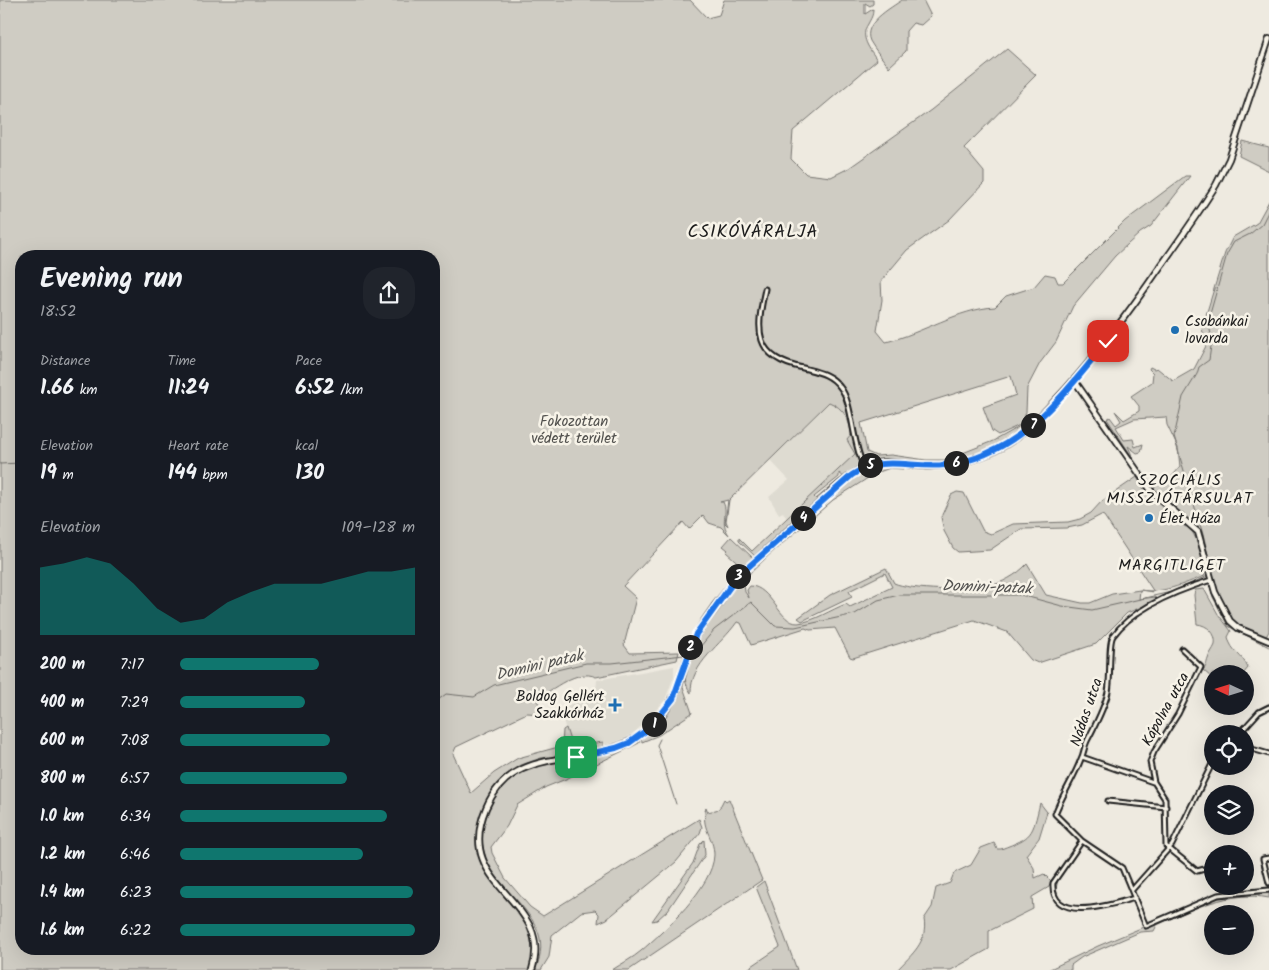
<!DOCTYPE html>
<meta charset="utf-8">
<style>
:root{--surface:#171b24;--page:#20242c;--text:#f1f3f6;--muted:#9ea1a6;--accent:#0f766e}
body{margin:0;font-family:Kalam,sans-serif;background:var(--page);color:var(--text);height:100vh;display:flex;flex-direction:column;font-size:19px;white-space:nowrap}
*{box-sizing:border-box;margin:0}
p{font-size:16px;color:var(--muted)}
.icon{flex:none;width:28px;height:28px;fill:none;stroke:currentColor;stroke-width:2;stroke-linecap:round;stroke-linejoin:round}
.map{position:relative;flex:1;overflow:hidden}
.sheet{position:absolute;left:15px;top:250px;width:425px;height:705px;display:flex;flex-direction:column;background:var(--surface);border-radius:20px;box-shadow:0 5px 20px #0002}
.sheet>*{flex:none}
.needle{width:32px;rotate:274deg}
.controls{position:absolute;left:1204px;top:665px;display:grid;gap:10px}
.controls a{display:grid;place-items:center;width:50px;height:50px;border-radius:50%;background:var(--surface);box-shadow:0 5px 20px #0002;font-size:25px}
.pin{position:absolute;display:grid;place-items:center;width:42px;height:42px;color:#fff;margin:-21px;border-radius:10px;box-shadow:0 2px 8px #0006}
.km{position:absolute;width:25px;height:25px;margin:-12px;border-radius:50%;background:#222;color:#fff;font-size:14px;line-height:25px;text-align:center}
.round{display:grid;place-items:center;flex:none;width:52px;height:52px;border-radius:20px;background:var(--page)}
.summary{display:flex;align-items:center;justify-content:space-between;height:85px;padding:0 25px}
h1{font-size:28px;font-weight:700;line-height:38px}
.stats{display:grid;grid-template-columns:repeat(3,1fr);gap:8px;height:85px;padding:5px 25px}
.stats div{display:grid;align-content:center}
.stats b{font-size:21px;font-weight:700}
.stats small{font-size:14px;font-weight:400}
.stats p{font-size:14px}
.chart{height:140px;padding:10px 25px}
.chart p{display:flex;justify-content:space-between}
.chart svg{width:100%;height:90px;margin-top:5px;fill:var(--accent);opacity:.7}
ul{padding:0 25px;list-style:none;font-size:16px}
li{display:grid;grid-template-columns:80px 60px 1fr;align-items:center;height:38px}
li i{height:12px;border-radius:6px;background:var(--accent)}
.map>svg:first-child{display:block}
</style>
<div class="map">
<svg width="1269" height="970" viewBox="0 0 1269 970">
<rect width="100%" height="100%" fill="#eeeae0"/>
<filter id="ink" filterUnits="userSpaceOnUse"><feTurbulence type="fractalNoise" baseFrequency=".02" numOctaves="2"/><feDisplacementMap in="SourceGraphic" scale="10" xChannelSelector="R" yChannelSelector="G"/><feConvolveMatrix kernelMatrix="1 2 1 2 8 2 1 2 1" color-interpolation-filters="sRGB"/></filter>
<g filter="url(#ink)">
<path fill="#dedbd1" d="M 829,402 L 837,405 L 850,422 L 851,435 L 847,440 L 856,454 L 787,519 L 783,512 L 779,514 L 769,497 L 789,480 L 770,460 Z
M 674,666 L 674,676 L 665,700 L 637,730 L 618,745 L 608,749 L 603,741 L 571,747 L 560,710 L 596,690 L 597,680 Z"/>
<path fill="#cfccc3" stroke="#767470" fill-rule="evenodd" d="M 0,0 L 690,0 L 707,18 L 719,15 L 724,0 L 873,0 L 873,4 L 870,6 L 865,3 L 865,14 L 873,9 C 873,16 871,18 868,24 C 859,37 870,49 877,60 L 793,131 L 791,159 L 806,174 L 831,177 L 849,168 L 931,110 L 1007,49 L 1036,75 L 964,148 L 984,172 L 984,183 L 949,220 L 907,250 L 881,281 L 882,300 L 877,331 L 886,342 C 923,333 958,309 995,307 L 1006,296 L 1034,287 L 1045,274 L 1055,276 L 1058,283 L 1063,283 L 1125,221 L 1185,176 L 1190,176 L 1151,226 L 1140,233 L 1115,256 L 1073,306 L 1056,342 L 1040,363 L 1027,388 L 1026,412 L 1022,424 L 998,435 L 992,431 L 983,407 L 1016,395 L 1011,376 L 861,423 L 867,452 L 876,456 L 891,455 L 926,460 L 945,460 L 993,441 L 1029,421 L 1030,424 C 1000,447 966,464 928,463 C 907,462 887,455 867,463 L 861,452 L 858,452 L 863,465 L 862,467 L 845,478 L 839,473 L 839,477 L 814,497 L 816,499 L 840,479 L 841,482 L 755,556 L 739,541 L 739,538 L 752,551 L 855,454 L 847,440 L 851,435 C 850,420 844,408 829,402 L 729,500 L 726,521 L 728,526 L 725,523 L 728,500 L 720,502 L 723,502 C 729,514 719,520 729,535 L 721,527 L 709,523 L 703,515 L 689,529 L 683,522 L 623,586 L 636,598 L 624,645 L 630,653 L 679,652 L 677,660 L 596,677 C 577,668 553,690 536,699 L 545,714 L 527,713 L 456,747 L 453,754 L 471,793 L 494,773 L 518,758 L 562,746 L 563,730 L 566,728 L 571,744 L 574,746 L 603,742 L 603,750 L 541,758 L 521,765 L 504,777 L 487,801 L 481,820 L 481,851 L 490,874 L 530,922 C 537,939 534,952 531,970 L 0,970 ZM 21,256 L 434,256 L 434,949 L 21,949 Z
M 902,0 L 923,0 L 931,16 L 921,25 L 913,23 L 906,31 L 906,51 L 889,67 C 883,59 875,50 870,41 C 862,23 891,8 902,0 Z
M 1242,141 L 1269,148 L 1269,171 L 1239,156 Z
M 1269,201 L 1269,631 L 1265,639 L 1233,623 L 1218,597 L 1204,538 L 1195,526 L 1153,490 L 1158,482 L 1169,480 L 1180,467 L 1178,448 L 1167,425 L 1166,417 L 1134,419 L 1116,427 L 1124,440 L 1133,439 L 1135,447 L 1143,444 L 1141,452 L 1137,453 L 1128,446 L 1133,458 L 1107,419 L 1110,417 L 1116,425 L 1121,421 L 1115,411 L 1124,420 L 1139,411 L 1139,406 L 1131,396 L 1152,382 L 1153,373 L 1149,369 L 1150,367 L 1154,369 L 1157,368 L 1173,381 L 1194,369 L 1206,346 L 1202,328 L 1225,253 L 1233,237 L 1257,223 Z
M 878,465 L 902,465 L 903,469 L 890,468 L 876,473 L 833,500 L 769,555 L 744,579 L 743,573 L 841,488 L 858,474 Z
M 1137,477 L 1143,488 L 1179,519 L 1185,527 L 1189,525 L 1198,543 L 1205,576 C 1182,584 1164,594 1140,590 L 1139,599 L 1155,597 L 1156,601 L 1127,613 L 1096,644 L 1038,663 L 1031,660 L 1007,632 L 974,620 L 853,658 L 850,657 L 835,628 L 810,630 L 805,628 L 751,645 L 741,623 L 737,622 C 722,644 690,664 691,693 C 672,668 701,632 717,613 C 725,603 731,590 739,580 L 744,584 L 745,592 L 749,598 L 747,590 L 750,586 C 771,586 780,624 798,623 C 813,622 832,609 846,604 L 850,607 L 892,587 L 885,573 L 849,591 L 852,597 L 802,621 L 798,618 L 830,595 L 886,568 L 894,583 C 909,590 970,592 987,587 C 1002,583 1017,575 1027,564 L 1046,595 L 1082,603 L 1090,603 L 1112,594 L 1140,590 L 1154,592 L 1104,516 L 1101,515 L 1082,525 L 1067,528 L 1021,529 L 990,550 L 958,552 L 953,548 L 944,531 L 941,517 L 951,495 L 957,492 L 964,493 L 983,531 L 991,534 L 1013,524 L 1068,522 L 1080,519 L 1091,513 L 1102,501 Z
M 731,537 L 753,558 L 744,568 L 726,552 L 728,550 L 723,546 Z
M 1204,589 L 1218,614 L 1231,631 L 1228,637 C 1231,652 1243,655 1248,668 L 1243,674 L 1212,674 L 1212,678 L 1203,670 C 1207,666 1206,664 1208,659 C 1209,654 1213,650 1215,645 C 1217,633 1207,625 1197,624 L 1194,595 L 1195,590 Z
M 682,684 L 692,713 L 659,735 L 642,742 L 641,737 L 658,728 L 678,698 Z
M 640,739 L 639,743 L 566,779 L 546,787 L 517,805 L 507,826 L 491,847 L 492,853 L 505,878 L 530,907 L 543,916 L 699,819 L 702,827 L 700,833 L 676,862 L 607,919 L 598,923 L 599,914 L 595,910 L 581,912 L 552,935 L 549,957 L 541,970 L 535,970 C 567,903 454,887 489,808 C 495,797 501,785 510,777 C 513,774 519,772 524,771 C 531,767 540,763 548,761 C 566,758 584,759 601,755 C 615,752 627,746 640,739 Z
M 724,799 L 726,801 L 729,799 L 762,880 L 629,970 L 612,970 C 621,964 633,958 641,951 C 664,931 713,887 714,855 C 714,836 700,829 706,807 L 708,812 L 719,809 Z
M 1040,803 L 1047,812 L 1039,838 L 1026,855 L 1034,868 L 1035,878 L 1044,874 L 1051,881 L 1049,887 L 1032,897 L 1033,909 L 989,931 L 989,949 L 951,970 L 897,970 C 912,954 928,942 924,919 L 932,907 L 936,888 L 950,883 L 954,873 L 971,865 L 981,848 L 994,843 L 997,849 L 1001,849 C 1033,837 1032,836 1040,803 Z
M 704,840 L 705,855 L 668,910 L 657,920 L 652,921 L 693,863 L 700,844 Z
M 764,881 L 797,970 L 746,970 L 780,947 L 756,887 Z
M 1269,891 L 1269,898 C 1229,890 1193,909 1157,925 L 1154,931 L 1140,932 L 1082,957 L 1071,965 L 1071,970 L 1048,970 L 1098,946 L 1210,899 Z"/>
<g fill="none" stroke-linecap="round" stroke-linejoin="round">
<path stroke="#6f6d69" stroke-width="1" d="M 0,464 L 21,463
M 1204,545 L 1204,538 L 1174,437 L 1183,397 L 1197,374 L 1199,367 L 1209,360 L 1212,339 L 1208,321 L 1227,254 L 1234,242 L 1250,234 L 1262,224 L 1269,210
M 1204,561 L 1208,579
M 1209,582 L 1213,597 L 1228,626 L 1269,647
M 689,654 L 695,653 L 714,630 L 751,602 L 775,626 L 795,627 L 855,614 L 878,600 L 899,595 L 1021,595 L 1062,606 L 1092,610 L 1171,592 L 1208,576
M 434,703 L 446,694 L 474,697 L 494,685 L 586,663 L 612,663 L 684,655
M 660,739 L 657,745 L 676,804
M 1058,898 L 1056,889 L 1058,879"/>
<defs>
<path id="street" d="M 765,289 C 756,330 753,358 803,368 C 818,372 831,374 840,387 C 853,402 852,444 864,467
M 1211,580 C 1179,590 1133,608 1113,636 C 1108,643 1111,679 1108,692 C 1104,710 1095,725 1087,741 C 1084,747 1084,753 1081,759 C 1074,778 1062,795 1055,814 L 1082,841 L 1122,868 L 1146,926 L 1218,895 L 1269,890
M 1182,649 L 1201,667 L 1178,714 L 1154,752 L 1150,762 L 1154,782 L 1165,799 L 1166,846 L 1197,871 L 1212,867
M 1239,734 L 1259,712 L 1269,707
M 1245,747 L 1269,754
M 1082,757 L 1153,782
M 1108,801 L 1166,807
M 1082,841 L 1053,883 C 1050,925 1113,904 1135,898
M 1269,858 L 1263,859 L 1269,883
M 1132,890 L 1172,845 L 1212,764"/>
<path id="secondary" d="M 1074,380 L 1152,492 L 1198,532 L 1215,592 L 1230,621 L 1238,628 L 1269,641
M 532,970 C 555,898 452,889 486,808 C 515,738 595,773 646,731 C 663,717 675,698 682,677 C 686,663 688,649 695,637 C 722,586 766,550 808,513 C 826,498 847,473 870,465 C 886,459 906,465 923,466 C 943,467 964,463 982,456 C 1018,443 1041,416 1066,389 C 1100,351 1129,312 1158,270 C 1178,242 1198,214 1216,185 L 1229,159 L 1269,39"/>
</defs>
<use href="#street" stroke="#1c1c1c" stroke-width="7"/>
<use href="#secondary" stroke="#1c1c1c" stroke-width="8"/>
<use href="#street" stroke="#f7f3e8" stroke-width="3"/>
<use href="#secondary" stroke="#f7f3e8" stroke-width="4.5"/>
</g>
</g>
<g fill="none" stroke-linecap="round" stroke-linejoin="round" filter="url(#ink)">
<defs>
<path id="route" d="M 576,757 L 616,748 L 629,743 L 651,727 L 673,699 L 696,634 L 737,577 L 852,475 C 884,454 910,469 945,465 C 1018,457 1064,394 1108,341"/>
</defs>
<use href="#route" stroke="#fff" stroke-width="10"/>
<use href="#route" stroke="#1a73e8" stroke-width="6"/>
</g>
<g fill="#1f6fb2" stroke="#f7f3e8" stroke-width="2">
<circle cx="1175" cy="330" r="5"/>
<circle cx="1149" cy="518" r="5"/>
<path d="M612.5 697.5h5v5h5v5h-5v5h-5v-5h-5v-5h5z"/>
</g>
<g text-anchor="middle" stroke-width="5" stroke-linejoin="round" paint-order="stroke">
<g font-size="15" fill="#1c1c1c" stroke="#f7f3e8" text-anchor="start">
<text x="1185" y="326">Csobánkai<tspan x="1185" dy="17">lovarda</tspan></text>
<text x="1159" y="523">Élet Háza</text>
<text x="604" y="701" text-anchor="end">Boldog Gellért<tspan x="604" dy="17">Szakkórház</tspan></text>
</g>
<g font-size="15" fill="#52514e" stroke="#f7f3e8">
<text x="574" y="426">Fokozottan<tspan x="574" dy="17">védett terület</tspan></text>
</g>
<g font-size="15" fill="#1c1c1c" stroke="#f7f3e8">
<text transform="translate(1165 709) rotate(-61)" y="5">Kápolna utca</text>
<text transform="translate(1086 712) rotate(-71)" y="5">Nádas utca</text>
</g>
<g font-size="16" letter-spacing="1" fill="#1c1c1c" stroke="#f7f3e8">
<text x="1180" y="485">SZOCIÁLIS<tspan x="1180" dy="18">MISSZIÓTÁRSULAT</tspan></text>
<text x="1172" y="570">MARGITLIGET</text>
</g>
<g font-size="16" font-style="italic" fill="#535250" stroke="#f7f3e8">
<text transform="translate(987 586) rotate(2)" y="6">Domini-patak</text>
<text transform="translate(539 664) rotate(-13)" y="6">Domini patak</text>
</g>
<g font-size="18" letter-spacing="1" fill="#1c1c1c" stroke="#f7f3e8">
<text x="753" y="237">CSIKÓVÁRALJA</text>
</g>
</g>
</svg>
<div class="controls">
<a><svg class="needle" viewBox="-14 -14 28 28"><path d="M0-13l5 13h-10z" fill="#e53935"/><path d="M0 13l5-13h-10z" fill="#9ea1a6"/></svg></a>
<a><svg class="icon" aria-label="locate" viewBox="0 0 24 24"><circle cx="12" cy="12" r="6"/><path d="M12 2v4M12 18v4M2 12h4M18 12h4"/></svg></a>
<a><svg class="icon" aria-label="layers" viewBox="0 0 24 24"><path d="M12 4l9 5-9 5-9-5zM3 14l9 5 9-5"/></svg></a>
<a>+</a>
<a>−</a>
</div>
<div class="pin" style="left:576px;top:757px;background:#1e9e55"><svg class="icon" aria-label="arrive" viewBox="0 0 24 24"><path d="M6 21V4h12l-3 4 3 4H6"/></svg></div>
<div class="pin" style="left:1108px;top:341px;background:#d93025"><svg class="icon" aria-label="check" viewBox="0 0 24 24"><path d="M5 12l5 5 9-10"/></svg></div>
<b class="km" style="left:654px;top:724px">1</b>
<b class="km" style="left:690px;top:647px">2</b>
<b class="km" style="left:738px;top:576px">3</b>
<b class="km" style="left:803px;top:518px">4</b>
<b class="km" style="left:870px;top:465px">5</b>
<b class="km" style="left:956px;top:463px">6</b>
<b class="km" style="left:1033px;top:425px">7</b>
<section class="sheet">
<div class="summary"><div><h1>Evening run</h1><p>18:52</p></div><a class="round"><svg class="icon" aria-label="share" viewBox="0 0 24 24"><path d="M12 15V3M7 8l5-5 5 5M5 13v7h14v-7"/></svg></a></div>
<div class="stats">
<div><p>Distance</p><b>1.66<small> km</small></b></div>
<div><p>Time</p><b>11:24</b></div>
<div><p>Pace</p><b>6:52<small> /km</small></b></div>
</div>
<div class="stats">
<div><p>Elevation</p><b>19<small> m</small></b></div>
<div><p>Heart rate</p><b>144<small> bpm</small></b></div>
<div><p>kcal</p><b>130</b></div>
</div>
<div class="chart"><p><span>Elevation</span>109–128 m</p>
<svg viewBox="0 0 160 44" preserveAspectRatio="none"><path d="M0 44V11L10 9L20 6L30 9L40 19L50 31L60 38L70 36L80 28L90 23L100 19L110 19L120 19L130 16L140 13L150 13L160 11V44z"/></svg>
</div>
<ul>
<li><b>200 m</b>7:17<i style="width:59%"></i></li>
<li><b>400 m</b>7:29<i style="width:53%"></i></li>
<li><b>600 m</b>7:08<i style="width:64%"></i></li>
<li><b>800 m</b>6:57<i style="width:71%"></i></li>
<li><b>1.0 km</b>6:34<i style="width:88%"></i></li>
<li><b>1.2 km</b>6:46<i style="width:78%"></i></li>
<li><b>1.4 km</b>6:23<i style="width:99%"></i></li>
<li><b>1.6 km</b>6:22<i style="width:100%"></i></li>
</ul>
</section>
</div>
